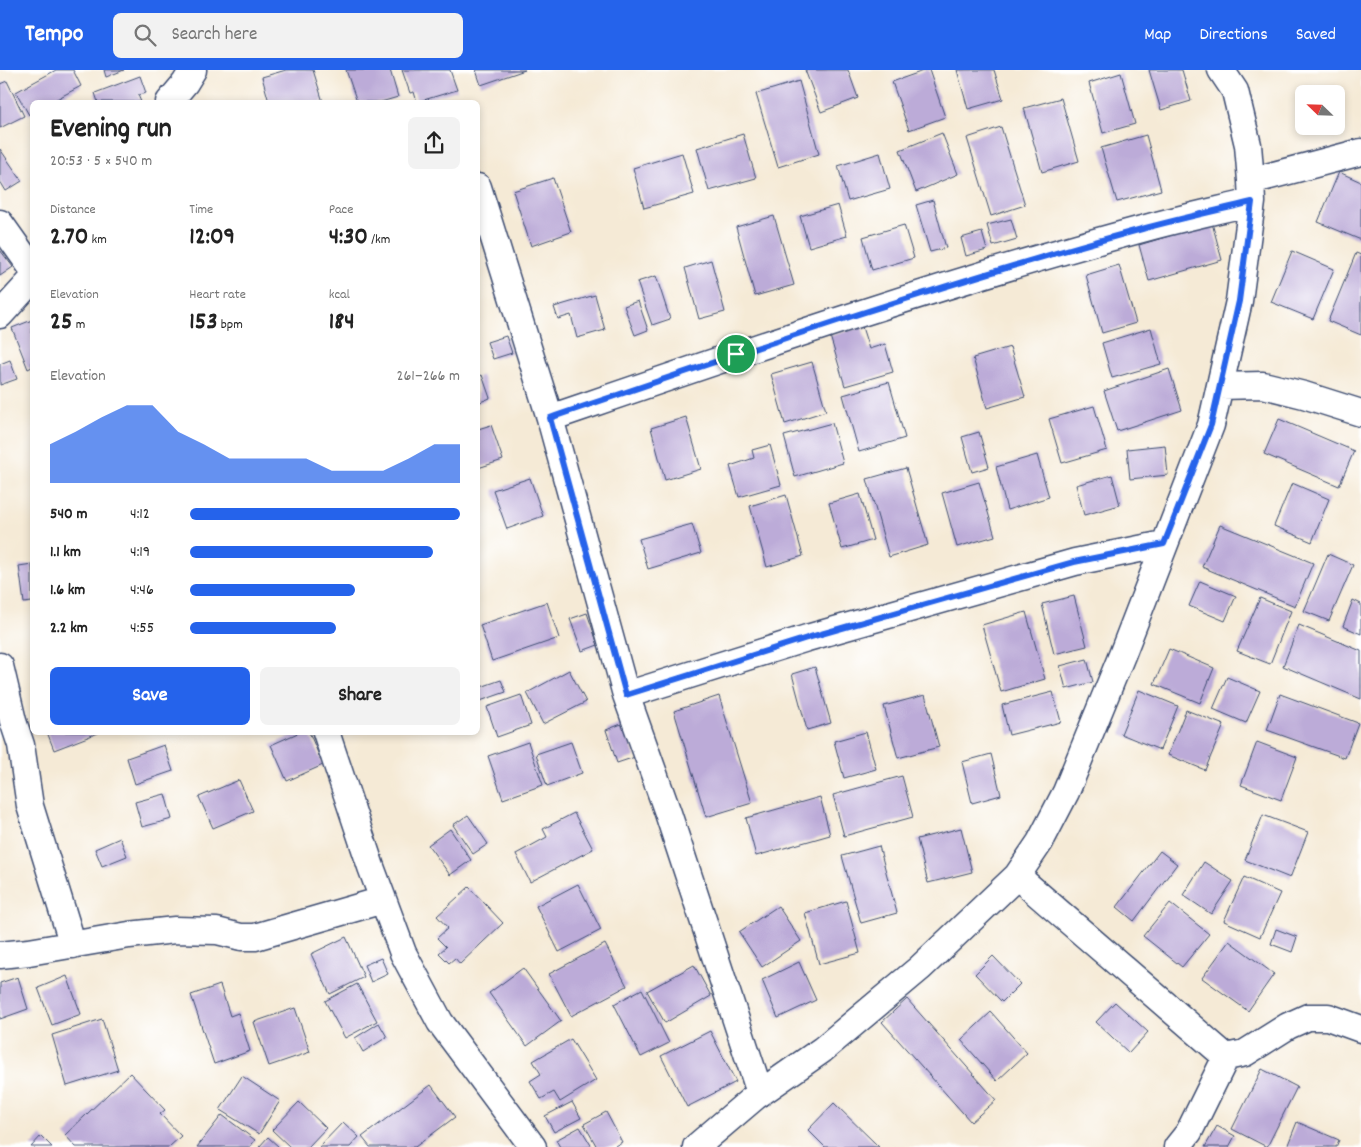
<!DOCTYPE html>
<meta charset="utf-8">
<style>
:root{--surface:#fff;--page:#f2f2f2;--text:#222;--muted:#767676;--accent:#2563eb}
body{margin:0;font-family:Dekko,sans-serif;background:var(--page);color:var(--text);height:100vh;display:flex;flex-direction:column;font-size:19px;white-space:nowrap}
*{box-sizing:border-box;margin:0}
p{font-size:16px;color:var(--muted)}
.icon{flex:none;width:28px;height:28px;fill:none;stroke:currentColor;stroke-width:2;stroke-linecap:round;stroke-linejoin:round}
.map{position:relative;flex:1;overflow:hidden}
.details{position:absolute;left:30px;top:30px;width:450px;height:635px;display:flex;flex-direction:column;background:var(--surface);border-radius:8px;box-shadow:0 2px 8px #0003}
.details>*{flex:none}
.needle{width:32px;rotate:293deg}
.tools{position:absolute;left:1295px;top:15px;display:grid;gap:10px}
.tools a{display:grid;place-items:center;width:50px;height:50px;border-radius:8px;background:var(--surface);box-shadow:0 2px 8px #0003;font-size:25px}
.pin{position:absolute;display:grid;place-items:center;width:42px;height:42px;color:#fff;margin:-21px;border:2px solid #fff;border-radius:50%;box-shadow:0 1px 5px #0007}
.round{display:grid;place-items:center;flex:none;width:52px;height:52px;border-radius:8px;background:var(--page)}
.head{display:flex;align-items:center;justify-content:space-between;height:85px;padding:0 20px}
h1{font-size:28px;font-weight:800;line-height:38px}
.metrics{display:grid;grid-template-columns:repeat(3,1fr);gap:8px;height:85px;padding:5px 20px}
.metrics div{display:grid;align-content:center}
.metrics b{font-size:25px;font-weight:800}
.metrics small{font-size:14px;font-weight:400}
.metrics p{font-size:14px}
.chart{height:140px;padding:10px 20px}
.chart p{display:flex;justify-content:space-between}
.chart svg{width:100%;height:90px;margin-top:5px;fill:var(--accent);opacity:.7}
.button{display:flex;gap:10px;margin-top:auto;padding:10px 20px}
.button a{flex:1;height:58px;border-radius:8px;background:var(--accent);color:#fff;font-size:20px;font-weight:800;line-height:58px;text-align:center}
.button a+a{background:var(--page);color:var(--text)}
ul{padding:0 20px;list-style:none;font-size:16px}
li{display:grid;grid-template-columns:80px 60px 1fr;align-items:center;height:38px}
li i{height:12px;border-radius:6px;background:var(--accent)}
header{display:flex;align-items:center;gap:30px;box-sizing:border-box;height:70px;padding:0 25px;background:var(--accent);color:#fff}
header strong{font-size:24px}
nav{display:flex;gap:28px;margin-inline-start:auto;font-size:18px}
.search{width:350px;height:45px;background:var(--page);display:flex;align-items:center;gap:12px;box-sizing:border-box;padding:0 18px;border-radius:8px;color:var(--muted);font-size:19px}
.map>svg:first-child{display:block}
</style>
<header>
<strong>Tempo</strong>
<div class="search"><svg class="icon" aria-label="search" viewBox="0 0 24 24"><circle cx="10" cy="10" r="6"/><path d="M15 15l6 6"/></svg>Search here</div>
<nav><a>Map</a><a>Directions</a><a>Saved</a></nav>
</header>
<div class="map">
<svg width="1361" height="1077" viewBox="0 0 1361 1077">
<rect width="100%" height="100%" fill="#fff"/>
<filter id="ink" filterUnits="userSpaceOnUse"><feTurbulence type="fractalNoise" baseFrequency=".02" numOctaves="2"/><feDisplacementMap in="SourceGraphic" scale="10" xChannelSelector="R" yChannelSelector="G"/><feConvolveMatrix kernelMatrix="1 2 1 2 8 2 1 2 1" color-interpolation-filters="sRGB"/></filter>
<filter id="wash" filterUnits="userSpaceOnUse"><feTurbulence type="fractalNoise" baseFrequency=".0096" numOctaves="4" result="noise"/><feDisplacementMap in="SourceGraphic" scale="20" xChannelSelector="R" yChannelSelector="G"/><feGaussianBlur stdDeviation="1.12" result="paint"/><feColorMatrix in="noise" values="0 0 0 0 0 0 0 0 0 0 0 0 0 0 0 0 0 1.4 0 .05"/><feComposite in="paint" operator="in"/></filter>
<g filter="url(#wash)">
<rect width="100%" height="100%" fill="#f5ead6"/>
<g id="blocks">
<path fill="#bcabd8" d="M 56,0 L 73,0 L 81,16 L 51,32 L 32,32 L 32,42 L 29,45 L 16,22 Z
M 104,0 L 124,0 L 106,7 Z
M 286,0 L 313,0 L 323,32 L 269,32 L 262,7 Z
M 346,0 L 390,0 L 398,27 L 381,32 L 357,32 Z
M 402,0 L 450,0 L 457,20 L 417,32 L 414,22 L 410,23 Z
M 476,0 L 525,0 L 481,15 Z
M 805,0 L 848,0 L 858,28 L 821,42 Z
M 926,0 L 929,0 L 945,47 L 909,60 L 892,12 Z
M 957,0 L 994,0 L 1003,29 L 968,39 Z
M 1149,0 L 1182,0 L 1191,31 L 1161,40 Z
M 1121,3 L 1135,54 L 1103,63 L 1089,13 Z
M 140,6 L 146,23 L 138,25 L 141,32 L 98,32 L 95,23 Z
M 7,11 L 24,46 L 0,58 L 0,14 Z
M 799,11 L 819,84 L 778,97 L 756,24 Z
M 1061,28 L 1079,91 L 1042,102 L 1024,38 Z
M 1001,57 L 1025,135 L 991,146 L 967,68 Z
M 942,63 L 958,104 L 916,122 L 900,80 Z
M 743,64 L 756,108 L 709,121 L 697,78 Z
M 1146,65 L 1161,120 L 1117,132 L 1101,78 Z
M 0,79 L 22,111 L 6,121 L 0,111 Z
M 682,83 L 694,124 L 644,138 L 633,98 Z
M 880,83 L 890,119 L 848,131 L 838,96 Z
M 1339,102 L 1361,112 L 1361,170 L 1318,152 Z
M 553,108 L 571,162 L 531,176 L 513,121 Z
M 933,130 L 946,178 L 930,182 L 916,135 Z
M 838,135 L 847,166 L 809,177 L 800,146 Z
M 774,146 L 794,215 L 755,226 L 736,157 Z
M 1011,149 L 1017,169 L 993,176 L 987,155 Z
M 1212,153 L 1222,190 L 1149,211 L 1139,175 Z
M 904,155 L 914,188 L 872,200 L 863,167 Z
M 982,162 L 987,180 L 966,186 L 961,168 Z
M 0,180 L 13,197 L 0,206 Z
M 1292,181 L 1334,199 L 1313,249 L 1271,232 Z
M 1356,183 L 1361,185 L 1361,265 L 1328,251 Z
M 711,190 L 725,242 L 699,249 L 685,198 Z
M 1119,195 L 1136,253 L 1102,263 L 1086,205 Z
M 656,206 L 670,249 L 652,255 L 637,212 Z
M 595,225 L 605,260 L 577,268 L 571,245 L 558,249 L 554,237 Z
M 638,231 L 648,260 L 635,265 L 624,236 Z
M 32,250 L 32,297 L 28,299 L 12,258 Z
M 862,257 L 869,279 L 885,274 L 893,302 L 845,316 L 830,266 Z
M 1151,258 L 1161,294 L 1112,308 L 1102,273 Z
M 506,266 L 512,283 L 493,289 L 487,272 Z
M 1010,277 L 1025,327 L 987,338 L 973,288 Z
M 10,290 L 17,309 L 0,315 L 0,294 Z
M 812,292 L 826,341 L 785,354 L 771,304 Z
M 1169,299 L 1182,340 L 1117,361 L 1104,321 Z
M 482,305 L 490,328 L 478,333 L 478,307 Z
M 889,312 L 905,368 L 859,382 L 843,325 Z
M 1094,336 L 1107,380 L 1062,393 L 1049,349 Z
M 686,347 L 701,399 L 665,410 L 651,358 Z
M 1279,349 L 1354,381 L 1339,416 L 1264,384 Z
M 832,353 L 843,393 L 795,407 L 784,366 Z
M 491,355 L 503,390 L 478,398 L 478,359 Z
M 979,362 L 989,397 L 972,402 L 962,367 Z
M 770,375 L 781,415 L 739,427 L 730,396 L 754,388 L 752,380 Z
M 1165,375 L 1168,405 L 1130,409 L 1127,379 Z
M 1037,385 L 1049,427 L 1007,440 L 996,397 Z
M 906,398 L 928,475 L 889,487 L 867,409 Z
M 1112,405 L 1120,435 L 1084,445 L 1076,415 Z
M 530,408 L 543,446 L 507,459 L 493,420 Z
M 979,412 L 995,466 L 957,477 L 942,423 Z
M 1292,413 L 1329,429 L 1312,472 L 1274,456 Z
M 860,424 L 873,470 L 842,479 L 829,433 Z
M 786,425 L 803,486 L 767,497 L 750,436 Z
M 692,454 L 701,483 L 648,499 L 639,469 Z
M 1220,455 L 1313,493 L 1295,536 L 1202,497 Z
M 1328,484 L 1353,495 L 1329,551 L 1304,541 Z
M 32,494 L 32,532 L 24,533 L 19,496 Z
M 1200,511 L 1236,526 L 1225,551 L 1189,536 Z
M 1074,526 L 1087,576 L 1054,584 L 1042,534 Z
M 1260,528 L 1291,541 L 1270,594 L 1237,581 Z
M 1353,530 L 1361,534 L 1361,564 L 1343,556 Z
M 547,532 L 559,568 L 492,591 L 480,555 Z
M 1026,542 L 1045,609 L 1001,622 L 982,555 Z
M 587,543 L 598,575 L 582,581 L 570,549 Z
M 1299,555 L 1361,581 L 1361,629 L 1283,596 Z
M 1169,579 L 1214,598 L 1200,633 L 1154,614 Z
M 1087,589 L 1093,612 L 1066,619 L 1060,596 Z
M 815,597 L 831,653 L 807,660 L 792,604 Z
M 569,600 L 586,632 L 543,654 L 527,623 Z
M 1227,607 L 1260,621 L 1246,653 L 1213,639 Z
M 501,610 L 506,622 L 480,631 L 478,618 Z
M 1139,620 L 1178,636 L 1160,680 L 1121,664 Z
M 1053,622 L 1061,652 L 1009,665 L 1002,635 Z
M 1280,624 L 1358,653 L 1345,688 L 1267,660 Z
M 521,625 L 531,655 L 497,667 L 487,637 Z
M 925,625 L 939,677 L 898,688 L 884,636 Z
M 719,626 L 752,733 L 706,747 L 674,641 Z
M 1186,640 L 1224,655 L 1205,700 L 1168,685 Z
M 624,653 L 635,687 L 617,693 L 606,660 Z
M 47,662 L 98,662 L 98,663 L 54,680 Z
M 300,662 L 309,662 L 323,695 L 287,711 L 271,675 Z
M 866,662 L 876,699 L 844,708 L 834,671 Z
M 528,672 L 543,715 L 503,729 L 488,686 Z
M 571,672 L 582,703 L 547,716 L 536,684 Z
M 1257,672 L 1297,687 L 1281,730 L 1241,715 Z
M 164,675 L 173,701 L 135,714 L 127,688 Z
M 991,684 L 1001,725 L 972,733 L 962,692 Z
M 902,706 L 913,747 L 844,766 L 833,725 Z
M 239,710 L 253,741 L 213,758 L 199,727 Z
M 165,724 L 172,749 L 142,757 L 135,732 Z
M 820,727 L 830,765 L 756,786 L 746,748 Z
M 574,743 L 593,779 L 530,812 L 516,784 L 547,767 L 543,759 Z
M 468,745 L 488,774 L 473,784 L 453,755 Z
M 1263,745 L 1308,762 L 1290,808 L 1245,790 Z
M 961,758 L 972,802 L 928,813 L 917,769 Z
M 450,759 L 471,790 L 450,805 L 428,775 Z
M 120,768 L 127,786 L 102,796 L 95,779 Z
M 879,776 L 897,843 L 861,853 L 842,786 Z
M 1160,781 L 1177,794 L 1134,851 L 1117,837 Z
M 1204,792 L 1233,811 L 1211,844 L 1183,825 Z
M 1244,807 L 1280,823 L 1260,867 L 1224,851 Z
M 578,814 L 601,860 L 559,882 L 536,836 Z
M 469,817 L 503,853 L 460,894 L 455,888 L 449,893 L 439,883 L 446,877 L 437,868 L 448,858 L 437,846 Z
M 846,831 L 860,883 L 819,894 L 805,843 Z
M 1170,833 L 1209,864 L 1182,897 L 1143,866 Z
M 778,836 L 801,871 L 762,897 L 739,862 Z
M 1276,859 L 1297,867 L 1292,882 L 1271,874 Z
M 346,867 L 364,907 L 330,924 L 311,884 Z
M 1229,871 L 1274,904 L 1248,941 L 1202,908 Z
M 605,874 L 627,916 L 571,946 L 549,904 Z
M 993,886 L 1020,914 L 1002,932 L 975,904 Z
M 381,888 L 388,904 L 371,912 L 364,895 Z
M 799,892 L 816,930 L 778,948 L 762,910 Z
M 694,895 L 711,926 L 665,953 L 647,921 Z
M 523,898 L 561,951 L 527,976 L 489,923 Z
M 67,906 L 81,944 L 52,955 L 38,918 Z
M 18,907 L 28,939 L 0,949 L 0,913 Z
M 357,914 L 377,951 L 345,968 L 325,931 Z
M 220,915 L 230,946 L 238,943 L 250,981 L 214,994 L 191,925 Z
M 642,919 L 669,973 L 641,987 L 614,934 Z
M 907,929 L 996,1030 L 971,1052 L 882,952 Z
M 1115,932 L 1148,962 L 1129,983 L 1096,952 Z
M 295,938 L 310,982 L 269,996 L 254,952 Z
M 991,942 L 1027,983 L 997,1011 L 961,970 Z
M 102,949 L 118,1000 L 67,1016 L 52,965 Z
M 379,953 L 387,967 L 363,982 L 355,968 Z
M 710,961 L 736,1012 L 687,1037 L 661,986 Z
M 571,969 L 596,1010 L 560,1032 L 554,1022 L 541,1029 L 530,1011 L 541,1004 L 533,991 Z
M 1262,999 L 1297,1017 L 1267,1077 L 1232,1059 Z
M 130,1003 L 165,1040 L 160,1044 L 181,1066 L 169,1077 L 76,1077 L 65,1065 Z
M 242,1006 L 280,1031 L 259,1064 L 220,1040 Z
M 431,1015 L 455,1047 L 415,1077 L 370,1077 L 362,1067 Z
M 299,1032 L 326,1058 L 308,1077 L 290,1077 L 272,1060 Z
M 572,1032 L 581,1048 L 554,1062 L 545,1046 Z
M 834,1033 L 879,1077 L 825,1077 L 808,1060 Z
M 606,1042 L 622,1072 L 613,1077 L 597,1077 L 584,1054 Z
M 222,1045 L 255,1070 L 250,1077 L 197,1077 Z
M 343,1052 L 359,1067 L 350,1077 L 319,1077 Z
M 1297,1052 L 1339,1070 L 1336,1077 L 1287,1077 Z
M 1217,1056 L 1235,1066 L 1229,1077 L 1205,1077 Z
M 580,1057 L 592,1077 L 560,1077 L 556,1070 Z
M 41,1066 L 52,1077 L 31,1077 Z
M 268,1067 L 279,1077 L 259,1077 Z"/>
</g>
</g>
<g filter="url(#ink)">
<use href="#blocks" fill-opacity="0" stroke="#3c4b70" stroke-width="1"/>
<g fill="none" stroke-linecap="round" stroke-linejoin="round">
<defs>
<path id="minor" d="M 169,32 L 185,13 L 193,0
M 1251,111 L 1361,82
M 478,117 L 550,348 L 626,625 L 668,743 L 760,1023
M 0,153 L 32,198
M 0,245 L 32,210
M 1220,316 L 1263,315 L 1304,325 L 1361,343
M 550,348 C 746,281 942,213 1142,159 C 1178,149 1215,141 1252,132
M 0,596 L 13,651 L 21,675 L 30,736 L 73,875
M 626,625 L 807,568 L 1075,492 L 1164,474
M 326,662 L 371,797 L 403,883 L 440,952 L 533,1077
M 1017,806 L 1226,987
M 0,885 L 29,882 L 129,865 L 175,860 L 217,861 L 241,867 L 255,867 L 383,830
M 1226,987 L 1245,983 L 1288,956 L 1308,947 L 1328,947 L 1361,959
M 696,1077 L 756,1026 L 822,980 L 920,898 L 1017,806 L 1040,772 L 1066,722 L 1122,585 L 1211,355 L 1239,231 L 1252,132 L 1251,111 L 1248,75 L 1235,21 L 1221,0
M 1177,1077 L 1189,1062 L 1226,987"/>
</defs>
<use href="#minor" stroke="#3c4b70" stroke-width="29"/>
<use href="#minor" stroke="#fff" stroke-width="26"/>
</g>
</g>
<g fill="none" stroke-linecap="round" stroke-linejoin="round" filter="url(#ink)">
<defs>
<path id="route" d="M 1252,132 L 1239,231 L 1211,355 L 1164,474 L 1074,492 L 807,568 L 626,625 L 550,348 C 746,281 942,213 1142,159 C 1178,149 1215,141 1252,132 Z"/>
</defs>
<use href="#route" stroke="#fff" stroke-width="10"/>
<use href="#route" stroke="#2563eb" stroke-width="6"/>
</g>
</svg>
<div class="tools">
<a><svg class="needle" viewBox="-14 -14 28 28"><path d="M0-13l5 13h-10z" fill="#e53935"/><path d="M0 13l5-13h-10z" fill="#767676"/></svg></a>
</div>
<div class="pin" style="left:736px;top:284px;background:#1e9e55"><svg class="icon" aria-label="arrive" viewBox="0 0 24 24"><path d="M6 21V4h12l-3 4 3 4H6"/></svg></div>
<section class="details">
<div class="head"><div><h1>Evening run</h1><p>20:53 · 5 × 540 m</p></div><a class="round"><svg class="icon" aria-label="share" viewBox="0 0 24 24"><path d="M12 15V3M7 8l5-5 5 5M5 13v7h14v-7"/></svg></a></div>
<div class="metrics">
<div><p>Distance</p><b>2.70<small> km</small></b></div>
<div><p>Time</p><b>12:09</b></div>
<div><p>Pace</p><b>4:30<small> /km</small></b></div>
</div>
<div class="metrics">
<div><p>Elevation</p><b>25<small> m</small></b></div>
<div><p>Heart rate</p><b>153<small> bpm</small></b></div>
<div><p>kcal</p><b>184</b></div>
</div>
<div class="chart"><p><span>Elevation</span>261–266 m</p>
<svg viewBox="0 0 160 44" preserveAspectRatio="none"><path d="M0 44V25L10 19L20 12L30 6L40 6L50 19L60 25L70 32L80 32L90 32L100 32L110 38L120 38L130 38L140 32L150 25L160 25V44z"/></svg>
</div>
<ul>
<li><b>540 m</b>4:12<i style="width:100%"></i></li>
<li><b>1.1 km</b>4:19<i style="width:90%"></i></li>
<li><b>1.6 km</b>4:46<i style="width:61%"></i></li>
<li><b>2.2 km</b>4:55<i style="width:54%"></i></li>
</ul>
<div class="button"><a>Save</a><a>Share</a></div>
</section>
</div>
